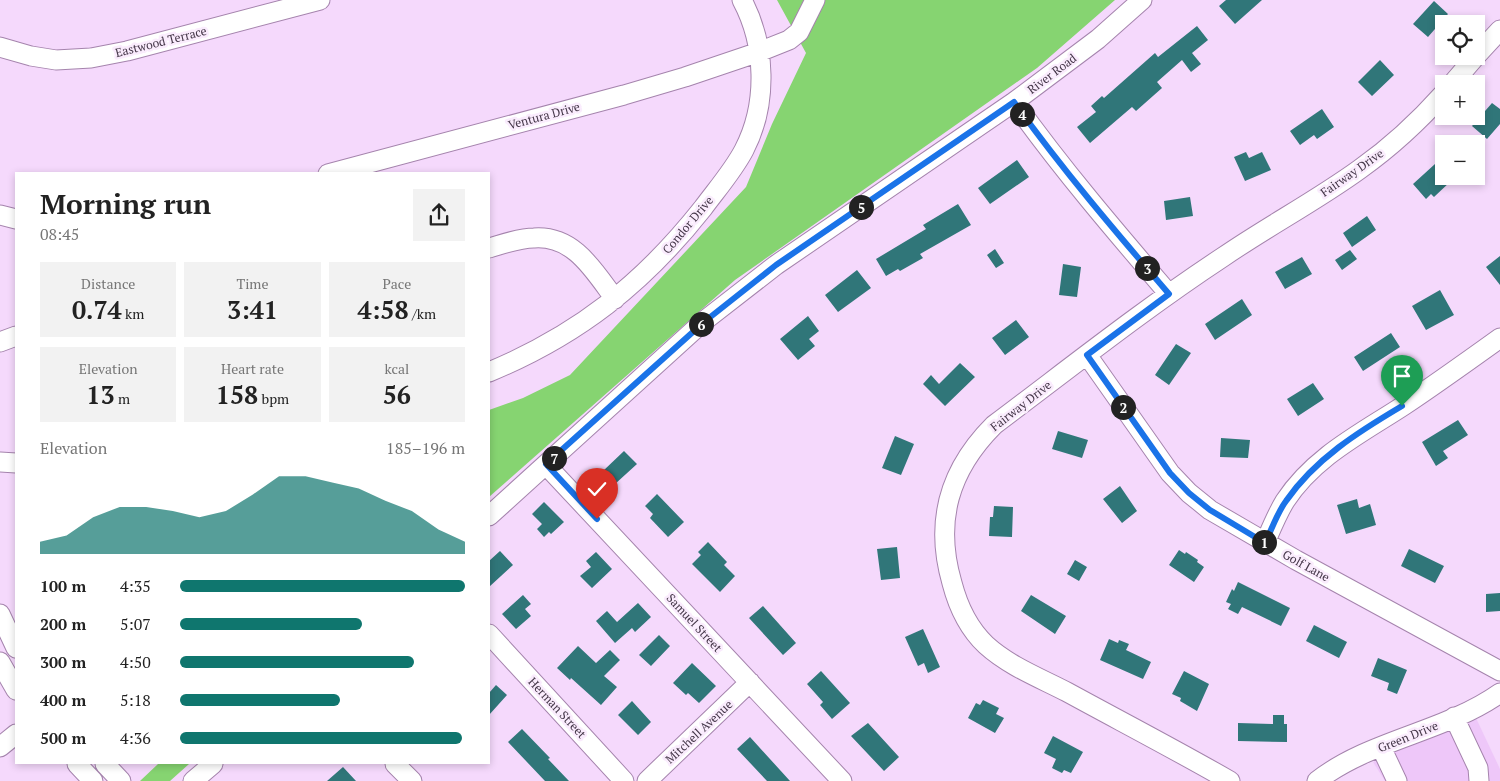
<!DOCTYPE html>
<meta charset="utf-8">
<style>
:root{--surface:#fff;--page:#f2f2f2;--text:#222;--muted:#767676;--accent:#0f766e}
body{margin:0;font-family:"PT Serif",serif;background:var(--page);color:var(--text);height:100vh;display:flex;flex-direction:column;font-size:19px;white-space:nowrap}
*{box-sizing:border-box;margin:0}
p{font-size:16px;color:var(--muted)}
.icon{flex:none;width:28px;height:28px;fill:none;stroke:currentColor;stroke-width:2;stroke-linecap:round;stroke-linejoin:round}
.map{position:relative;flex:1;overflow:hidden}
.drawer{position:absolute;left:15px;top:172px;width:475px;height:592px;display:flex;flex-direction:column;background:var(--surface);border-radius:0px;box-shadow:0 2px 8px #0003}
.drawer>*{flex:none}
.controls{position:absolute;left:1435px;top:15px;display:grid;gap:10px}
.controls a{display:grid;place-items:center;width:50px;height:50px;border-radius:0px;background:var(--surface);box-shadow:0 2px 8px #0003;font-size:25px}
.pin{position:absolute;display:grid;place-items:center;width:42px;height:42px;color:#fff;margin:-51px -21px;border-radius:50% 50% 50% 0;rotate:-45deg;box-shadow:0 0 5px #0007}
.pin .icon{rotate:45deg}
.km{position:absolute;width:25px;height:25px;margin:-12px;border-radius:50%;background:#222;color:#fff;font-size:14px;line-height:25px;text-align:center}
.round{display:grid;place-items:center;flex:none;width:52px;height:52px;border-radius:0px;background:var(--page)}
.overview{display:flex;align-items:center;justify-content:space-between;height:85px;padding:0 25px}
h1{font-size:28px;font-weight:800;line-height:38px}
.stats{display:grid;grid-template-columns:repeat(3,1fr);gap:8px;height:85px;padding:5px 25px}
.stats div{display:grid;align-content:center;border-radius:0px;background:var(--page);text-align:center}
.stats b{font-size:25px;font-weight:800}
.stats small{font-size:14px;font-weight:400}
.stats p{font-size:14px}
.chart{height:140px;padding:10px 25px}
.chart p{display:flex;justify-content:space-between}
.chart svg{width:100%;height:90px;margin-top:5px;fill:var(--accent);opacity:.7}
ul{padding:0 25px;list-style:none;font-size:16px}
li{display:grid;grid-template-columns:80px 60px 1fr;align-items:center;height:38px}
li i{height:12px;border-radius:6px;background:var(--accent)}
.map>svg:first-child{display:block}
</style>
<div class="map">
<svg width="1500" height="781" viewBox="0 0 1500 781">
<rect width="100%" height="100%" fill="#f5d9fc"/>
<path fill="#eec7f9" d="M 1476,718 L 1500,769 L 1500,781 L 1385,781 L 1373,762 L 1427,735 Z"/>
<path fill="#86d471" d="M 777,0 L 1115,0 L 1037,68 L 735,280 L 489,497 L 489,410 L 523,398 L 570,375 L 746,187 L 772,124 L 806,53 Z
M 158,764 L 189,764 L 170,781 L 140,781 Z"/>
<path fill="#307679" d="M 1226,0 L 1262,0 L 1235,24 L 1219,6 Z
M 1434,1 L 1448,14 L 1428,37 L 1413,24 Z
M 1197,26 L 1208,40 L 1192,53 L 1201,64 L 1191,72 L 1182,60 L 1157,82 L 1162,88 L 1136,111 L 1132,107 L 1090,143 L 1077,127 L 1096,112 L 1091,106 L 1102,96 L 1104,98 L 1155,53 L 1158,57 Z
M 1380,60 L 1394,75 L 1372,96 L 1358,82 Z
M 1492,103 L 1500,109 L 1500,124 L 1487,139 L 1472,126 Z
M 1322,109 L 1334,127 L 1317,139 L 1314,135 L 1300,145 L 1290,131 Z
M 1246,152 L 1249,158 L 1262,152 L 1271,170 L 1245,181 L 1234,157 Z
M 1017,160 L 1029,177 L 990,204 L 978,188 Z
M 1435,164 L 1444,173 L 1444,176 L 1447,176 L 1451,181 L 1434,197 L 1431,194 L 1426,199 L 1413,184 Z
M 1190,197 L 1193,216 L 1166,220 L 1164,201 Z
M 958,204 L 971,225 L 920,254 L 923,258 L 900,271 L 898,269 L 886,276 L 876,259 L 926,229 L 923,225 Z
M 1367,216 L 1376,230 L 1352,247 L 1343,233 Z
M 995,249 L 1004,263 L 996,268 L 987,255 Z
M 1350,250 L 1357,259 L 1342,270 L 1335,260 Z
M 1500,256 L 1500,285 L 1486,267 Z
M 1302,257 L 1312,274 L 1285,289 L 1275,272 Z
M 1063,264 L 1081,267 L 1077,297 L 1059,295 Z
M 857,270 L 871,288 L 838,312 L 825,295 Z
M 1440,290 L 1454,315 L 1426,330 L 1412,306 Z
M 1242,299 L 1252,315 L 1215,340 L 1205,324 Z
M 808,316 L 819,331 L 809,339 L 815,346 L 798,360 L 780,339 Z
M 1016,320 L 1029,337 L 1005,355 L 992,338 Z
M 1391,333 L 1400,347 L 1363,371 L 1354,357 Z
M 1176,344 L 1191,353 L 1169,385 L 1155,375 Z
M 960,363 L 975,377 L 945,406 L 923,384 L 931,375 L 939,384 Z
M 1313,383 L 1324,399 L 1298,416 L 1287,399 Z
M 1458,420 L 1468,435 L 1443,451 L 1448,458 L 1436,466 L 1422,442 Z
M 1058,431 L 1088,440 L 1082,458 L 1052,449 Z
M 895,436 L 914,444 L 901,475 L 882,468 Z
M 1221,438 L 1250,440 L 1248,458 L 1220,457 Z
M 624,451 L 637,464 L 615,484 L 603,471 Z
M 1120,486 L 1137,511 L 1122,523 L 1103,499 Z
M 657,494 L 684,522 L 668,537 L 650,518 L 653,514 L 645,506 Z
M 1357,499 L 1359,508 L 1370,504 L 1376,525 L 1346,534 L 1337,505 Z
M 544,502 L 564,522 L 551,534 L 549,532 L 544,537 L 537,529 L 542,524 L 532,514 Z
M 994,506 L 1013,507 L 1012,537 L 989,536 L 990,517 L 993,517 Z
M 708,542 L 727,562 L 724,565 L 735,576 L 720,592 L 692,564 L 701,555 L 698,552 Z
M 897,547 L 900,578 L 881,580 L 877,549 Z
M 1409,549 L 1444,566 L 1435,583 L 1401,566 Z
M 1179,550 L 1185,554 L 1186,552 L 1198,560 L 1197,562 L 1204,567 L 1194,582 L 1169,565 Z
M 500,551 L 513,565 L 489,587 L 489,561 Z
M 596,552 L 612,569 L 592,588 L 580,576 L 591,567 L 586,561 Z
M 1075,560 L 1087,567 L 1079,581 L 1067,574 Z
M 1238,582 L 1290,608 L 1281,626 L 1242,607 L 1238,614 L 1228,609 L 1231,604 L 1226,602 L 1232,589 L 1234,591 Z
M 1500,593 L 1500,611 L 1486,612 L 1486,594 Z
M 523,595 L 531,604 L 525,609 L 531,616 L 516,629 L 502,614 Z
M 1031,595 L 1066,616 L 1055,634 L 1021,611 Z
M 638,603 L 651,617 L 635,632 L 632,628 L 615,643 L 596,621 L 607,611 L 617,622 Z
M 763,606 L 796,643 L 783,655 L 749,618 Z
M 1314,625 L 1347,642 L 1339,658 L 1306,641 Z
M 923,629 L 940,667 L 928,673 L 924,663 L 918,666 L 905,637 Z
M 659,635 L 670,646 L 651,666 L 639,655 Z
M 1109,639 L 1118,643 L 1119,640 L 1129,644 L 1126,650 L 1151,662 L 1143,679 L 1100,660 Z
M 578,646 L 596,663 L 610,650 L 620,660 L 604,676 L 617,687 L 601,705 L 571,678 L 570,680 L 557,668 Z
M 1378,658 L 1407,670 L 1397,694 L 1387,690 L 1389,683 L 1371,676 Z
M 692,663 L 716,686 L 699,703 L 688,693 L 686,695 L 673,683 Z
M 821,671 L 850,703 L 832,719 L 820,705 L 823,702 L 807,684 Z
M 1184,671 L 1209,684 L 1197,711 L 1180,701 L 1181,698 L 1172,694 Z
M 496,685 L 507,695 L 489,715 L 489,693 Z
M 983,700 L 999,708 L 996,714 L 1004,718 L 995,733 L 968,718 L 976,703 L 980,705 Z
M 632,701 L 651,722 L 638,735 L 618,715 Z
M 1273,715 L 1284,715 L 1284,724 L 1287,724 L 1287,742 L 1238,741 L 1238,723 L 1273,724 Z
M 868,723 L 899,757 L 884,771 L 851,736 Z
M 522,729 L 550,758 L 548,759 L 569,781 L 545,781 L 508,742 Z
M 1053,736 L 1083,752 L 1071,773 L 1064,770 L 1062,773 L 1052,768 L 1056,759 L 1044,753 Z
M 750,737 L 790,781 L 767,781 L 737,749 Z
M 343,767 L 356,781 L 327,781 Z"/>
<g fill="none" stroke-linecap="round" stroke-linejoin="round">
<defs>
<path id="minor" d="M 0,47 L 31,56 L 56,60 L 91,58 L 127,51 L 320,0
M 1476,56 L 1500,30
M 1452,84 L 1476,56
M 1014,102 C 1062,169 1115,231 1169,294
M 328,174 L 624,95 L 685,77 L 759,52 L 789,40 L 799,32 L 815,0
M 0,215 L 16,219
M 489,248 C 503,244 519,238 534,238 C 574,235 594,271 615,299
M 0,342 L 16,336
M 1087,355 L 1170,473 L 1189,493 L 1210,510 L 1296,560 L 1500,671
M 489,372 C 578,335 643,284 703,208 C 717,189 733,171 744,150 C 768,104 766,45 742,0
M 0,462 L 16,463
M 546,465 L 842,781
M 489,516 L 704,321 L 776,265 L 1014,102 L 1098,39 L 1142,0
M 1265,543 C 1271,529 1277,514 1285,501 C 1314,457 1360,434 1403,406 C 1436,384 1468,361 1500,338
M 0,614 L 16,648
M 489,634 L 624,781
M 0,662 L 16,690
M 1454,717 L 1478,768 L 1479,781
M 0,747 L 16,734
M 1381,747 L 1397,781
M 77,764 L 93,781
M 105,764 L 121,781
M 395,764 L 412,781
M 193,781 L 213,764
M 647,781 L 750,682
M 1230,781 C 1176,750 1122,722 1067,692 C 1040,678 1009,666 986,645 C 968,628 958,606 952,583 C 934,521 949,470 994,425 C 1070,368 1144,309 1223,257 C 1268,226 1316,201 1360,169 C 1391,147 1419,121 1444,93
M 1317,781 C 1369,740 1445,732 1500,693"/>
</defs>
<use href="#minor" stroke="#a584ad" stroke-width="21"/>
<use href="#minor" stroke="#fff" stroke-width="19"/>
</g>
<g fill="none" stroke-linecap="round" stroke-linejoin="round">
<defs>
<path id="route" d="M 597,519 L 546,464 L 704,322 L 776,265 L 1014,102 C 1062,169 1115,231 1169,294 L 1087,355 L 1170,473 L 1189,493 L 1210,510 L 1265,543 C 1272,529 1277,513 1286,501 C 1315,459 1358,432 1402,406"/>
</defs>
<use href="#route" stroke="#fff" stroke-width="10"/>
<use href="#route" stroke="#1a73e8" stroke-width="6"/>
</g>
<g text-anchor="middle" stroke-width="5" stroke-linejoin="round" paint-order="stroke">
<g font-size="12" fill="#443648" stroke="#faecfd">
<text transform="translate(161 42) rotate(-14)" y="4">Eastwood Terrace</text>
<text transform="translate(1052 74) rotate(-37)" y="4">River Road</text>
<text transform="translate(544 116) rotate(-15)" y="4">Ventura Drive</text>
<text transform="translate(1352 173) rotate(-35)" y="4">Fairway Drive</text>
<text transform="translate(688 225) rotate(-50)" y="4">Condor Drive</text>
<text transform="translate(1021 406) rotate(-38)" y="4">Fairway Drive</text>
<text transform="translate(1306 566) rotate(29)" y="4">Golf Lane</text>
<text transform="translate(694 623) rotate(47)" y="4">Samuel Street</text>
<text transform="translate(557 708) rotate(47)" y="4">Herman Street</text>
<text transform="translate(699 732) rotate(-43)" y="4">Mitchell Avenue</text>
<text transform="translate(1408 737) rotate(-22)" y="4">Green Drive</text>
</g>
</g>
</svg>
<div class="controls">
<a><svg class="icon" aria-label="locate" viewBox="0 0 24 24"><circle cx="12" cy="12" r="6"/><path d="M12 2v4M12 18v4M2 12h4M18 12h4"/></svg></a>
<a>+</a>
<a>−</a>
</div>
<div class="pin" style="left:1402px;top:406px;background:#1e9e55"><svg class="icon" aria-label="arrive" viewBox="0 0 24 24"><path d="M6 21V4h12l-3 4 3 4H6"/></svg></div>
<div class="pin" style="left:597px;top:519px;background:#d93025"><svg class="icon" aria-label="check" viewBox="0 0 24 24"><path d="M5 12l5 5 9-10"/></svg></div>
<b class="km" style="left:1264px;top:542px">1</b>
<b class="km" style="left:1123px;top:407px">2</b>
<b class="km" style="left:1147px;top:268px">3</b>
<b class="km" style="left:1022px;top:114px">4</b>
<b class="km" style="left:861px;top:207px">5</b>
<b class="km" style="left:701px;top:324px">6</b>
<b class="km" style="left:554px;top:458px">7</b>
<section class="drawer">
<div class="overview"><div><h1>Morning run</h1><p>08:45</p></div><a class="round"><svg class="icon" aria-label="share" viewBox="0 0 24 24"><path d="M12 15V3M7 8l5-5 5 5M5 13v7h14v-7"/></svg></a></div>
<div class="stats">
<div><p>Distance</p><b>0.74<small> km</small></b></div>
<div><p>Time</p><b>3:41</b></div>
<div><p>Pace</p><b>4:58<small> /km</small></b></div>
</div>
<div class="stats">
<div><p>Elevation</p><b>13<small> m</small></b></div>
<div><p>Heart rate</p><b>158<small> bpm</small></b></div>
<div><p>kcal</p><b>56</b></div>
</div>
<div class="chart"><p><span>Elevation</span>185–196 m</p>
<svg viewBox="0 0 160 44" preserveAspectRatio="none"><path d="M0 44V38L10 35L20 26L30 21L40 21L50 23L60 26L70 23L80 15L90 6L100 6L110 9L120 12L130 18L140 23L150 32L160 38V44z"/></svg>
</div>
<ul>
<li><b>100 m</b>4:35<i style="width:100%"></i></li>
<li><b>200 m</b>5:07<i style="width:64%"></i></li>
<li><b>300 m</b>4:50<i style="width:82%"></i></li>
<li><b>400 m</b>5:18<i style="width:56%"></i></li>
<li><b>500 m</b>4:36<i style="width:99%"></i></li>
</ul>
</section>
</div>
